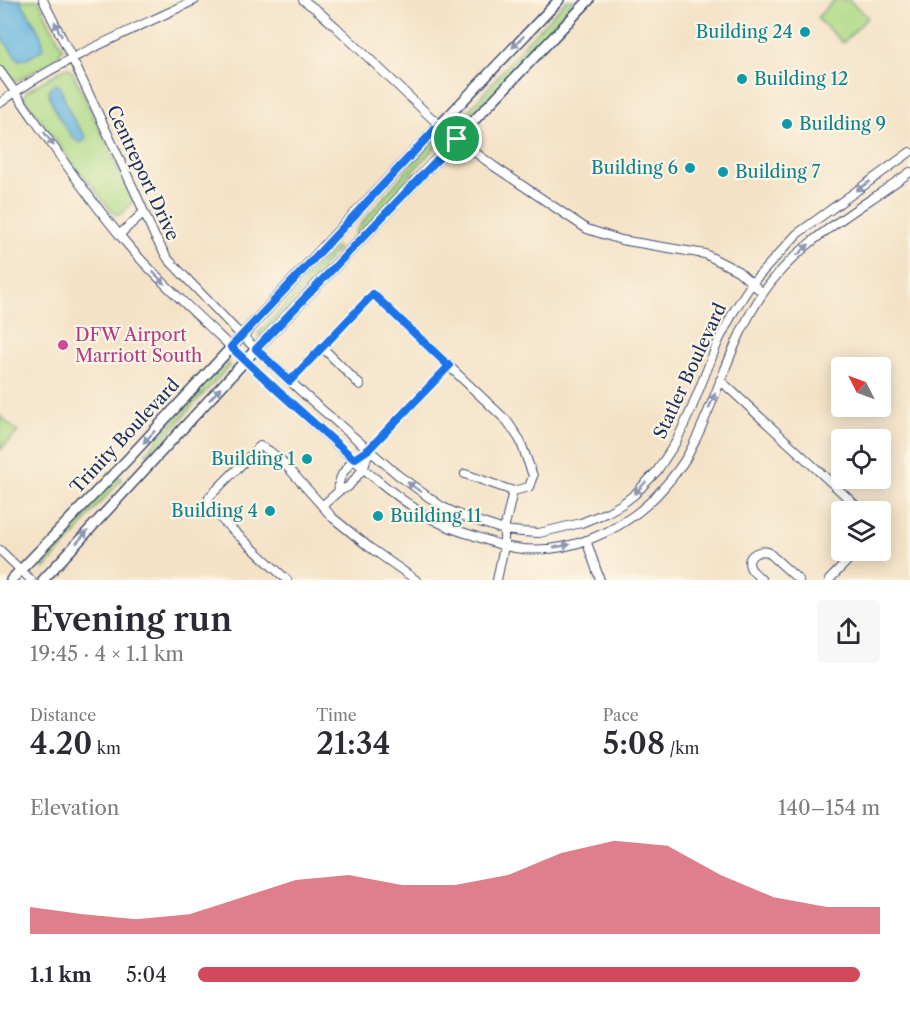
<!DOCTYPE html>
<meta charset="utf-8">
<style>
:root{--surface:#fff;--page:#f7f7f7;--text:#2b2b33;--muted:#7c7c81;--accent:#d1495b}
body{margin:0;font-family:"Libre Caslon Text",serif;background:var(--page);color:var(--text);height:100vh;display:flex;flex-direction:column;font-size:22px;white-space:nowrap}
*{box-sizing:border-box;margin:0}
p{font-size:20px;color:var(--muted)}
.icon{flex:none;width:33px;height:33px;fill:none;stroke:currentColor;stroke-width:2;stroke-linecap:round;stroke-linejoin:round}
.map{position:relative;height:580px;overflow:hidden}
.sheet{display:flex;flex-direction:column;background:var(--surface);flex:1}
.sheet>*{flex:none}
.needle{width:39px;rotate:312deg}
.fabs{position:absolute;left:831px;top:357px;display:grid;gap:12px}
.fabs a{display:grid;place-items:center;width:60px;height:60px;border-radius:6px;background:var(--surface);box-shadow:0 3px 15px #0003;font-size:30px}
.pin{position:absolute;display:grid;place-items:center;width:51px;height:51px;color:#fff;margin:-26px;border:3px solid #fff;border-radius:50%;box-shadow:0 2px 6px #0007}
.round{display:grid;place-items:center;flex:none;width:63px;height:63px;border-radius:6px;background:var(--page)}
.head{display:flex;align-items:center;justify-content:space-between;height:102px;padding:0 30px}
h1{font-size:33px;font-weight:600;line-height:45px}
.metrics{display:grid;grid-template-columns:repeat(3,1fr);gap:9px;height:102px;padding:6px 30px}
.metrics div{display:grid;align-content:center}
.metrics b{font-size:30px;font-weight:600}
.metrics small{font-size:16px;font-weight:400}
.metrics p{font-size:16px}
.chart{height:168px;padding:12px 30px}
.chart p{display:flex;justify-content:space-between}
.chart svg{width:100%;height:108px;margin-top:6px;fill:var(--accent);opacity:.7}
ul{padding:0 30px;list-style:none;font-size:20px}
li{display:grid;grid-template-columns:96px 72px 1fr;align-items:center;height:45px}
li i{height:15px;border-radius:8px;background:var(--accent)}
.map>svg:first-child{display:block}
</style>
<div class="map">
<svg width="910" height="580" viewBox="0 0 910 580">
<rect width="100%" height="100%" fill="#fcf5e5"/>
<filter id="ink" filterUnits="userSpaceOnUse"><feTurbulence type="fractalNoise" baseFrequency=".0167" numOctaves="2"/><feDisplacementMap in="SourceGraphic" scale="12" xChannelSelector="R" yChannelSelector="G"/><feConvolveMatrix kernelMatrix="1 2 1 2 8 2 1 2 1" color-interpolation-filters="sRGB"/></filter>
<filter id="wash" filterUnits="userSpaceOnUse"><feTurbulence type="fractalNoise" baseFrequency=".008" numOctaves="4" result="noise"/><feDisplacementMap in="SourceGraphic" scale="24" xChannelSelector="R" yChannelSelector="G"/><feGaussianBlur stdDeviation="1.35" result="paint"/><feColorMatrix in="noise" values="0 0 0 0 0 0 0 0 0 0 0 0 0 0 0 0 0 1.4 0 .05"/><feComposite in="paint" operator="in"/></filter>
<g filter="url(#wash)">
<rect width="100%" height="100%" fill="#f4e2c6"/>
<path fill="#adda86" stroke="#648472" stroke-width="1.5" d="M 0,0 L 38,0 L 63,49 L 59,53 L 61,56 L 17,81 L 14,78 L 10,79 L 0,65 Z
M 567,0 L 574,0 L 506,79 L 461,124 L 458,121 L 479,99 L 526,43 Z
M 834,0 L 849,0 L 868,17 L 843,43 L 817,18 Z
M 65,68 L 69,68 L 73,73 L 130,194 L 132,202 L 125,211 L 119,215 L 112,212 L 94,188 L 79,172 L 24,98 L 25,94 L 27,91 Z
M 436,140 L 438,144 L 413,171 L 388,203 L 358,234 L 356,234 L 355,232 L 362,223 L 413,163 Z
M 336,246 L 338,249 C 313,277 290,307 265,334 L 261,337 L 258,334 L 290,299 L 309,273 Z
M 226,361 L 230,365 L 193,405 L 150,456 L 146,453 L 201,387 Z
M 0,416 L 18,432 L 0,450 Z
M 118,476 L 122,479 L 91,513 L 80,529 L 44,569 L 40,565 C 67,537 89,503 118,476 Z"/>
<path fill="#63b4de" stroke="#3f729e" stroke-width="1.5" d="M 0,0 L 20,0 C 25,9 46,38 43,47 C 42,52 35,54 32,56 C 27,59 24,60 18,60 L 0,35 Z
M 56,84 L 60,87 L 72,117 L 86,137 L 84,141 L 81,143 C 70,139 57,114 52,103 C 50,99 49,93 49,89 Z"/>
</g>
<g filter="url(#ink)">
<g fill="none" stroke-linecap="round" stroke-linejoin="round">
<defs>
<path id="minor" d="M 43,0 L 72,58 L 136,194 L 155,237 L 168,259 L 235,329 L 274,366 L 305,395 L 398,475 L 441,506 L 462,516 L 504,530 L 522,532 L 539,533 L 581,523 L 608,512 L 622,504 L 635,494 L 657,471 L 676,442 L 691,410 L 718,342 L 734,311 L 752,283 L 797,234 L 910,152
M 303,0 L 317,10 L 336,27 L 439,125
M 0,71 C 42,129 81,190 127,244 C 148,269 172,291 195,313 C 230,346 264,379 300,411 C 341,448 382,489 430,518 C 443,525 457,531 472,535 C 486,540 500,546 515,548 C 566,556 621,532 656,496 C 669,482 683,466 691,449 C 717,399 730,343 761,296 C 797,241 859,210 910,172
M 0,103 C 59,59 129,32 195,0
M 457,139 L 495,167 L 587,229 L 621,240 L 705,254 L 738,271 L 763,293
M 120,234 L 144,212
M 322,347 L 360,385
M 720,380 L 863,512
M 290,381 L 373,294 L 507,421 L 520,440 L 533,476 L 529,487 L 513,491
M 465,474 L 513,491
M 339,491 C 336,473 355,458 369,449 L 449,366
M 322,506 L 339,491 L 348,487 L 364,468 L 369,449
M 586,540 L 600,580
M 0,550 L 31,580
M 287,580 L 224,522 L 208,504 L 209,497 L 260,446 L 268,450 L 282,461 L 333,518 L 369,547 L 416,580
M 497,580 L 504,546 L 504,530 L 513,491
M 762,580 C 759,577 754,573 751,569 C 744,557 758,549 768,552 L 799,580
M 829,580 L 858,550"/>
<path id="major" d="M 439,125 L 457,139
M 11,580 L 127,460 L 339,231 L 559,0
M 43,580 L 256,349 L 589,0"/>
</defs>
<use href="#minor" stroke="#3c4a6e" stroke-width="10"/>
<use href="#major" stroke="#3c4a6e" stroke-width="12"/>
<use href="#minor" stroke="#fff" stroke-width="8"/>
<use href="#major" stroke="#fff" stroke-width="9"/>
</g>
<defs><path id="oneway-solid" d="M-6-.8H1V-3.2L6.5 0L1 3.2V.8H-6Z" transform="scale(1.5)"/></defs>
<g fill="#8d97ae">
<use href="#oneway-solid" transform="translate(58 29) rotate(-116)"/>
<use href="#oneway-solid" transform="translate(518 42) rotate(134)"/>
<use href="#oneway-solid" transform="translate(49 139) rotate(54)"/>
<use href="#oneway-solid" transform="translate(863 186) rotate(146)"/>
<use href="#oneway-solid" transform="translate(803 250) rotate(-43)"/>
<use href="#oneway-solid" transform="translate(159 278) rotate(45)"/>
<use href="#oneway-solid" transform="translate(215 394) rotate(-47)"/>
<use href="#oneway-solid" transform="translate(712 401) rotate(-67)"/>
<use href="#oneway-solid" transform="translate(149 437) rotate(133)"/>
<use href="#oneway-solid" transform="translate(414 487) rotate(-144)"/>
<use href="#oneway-solid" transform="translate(640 488) rotate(134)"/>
<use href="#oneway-solid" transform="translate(82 537) rotate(-48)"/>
<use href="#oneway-solid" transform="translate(562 546) rotate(-10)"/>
</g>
</g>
<g fill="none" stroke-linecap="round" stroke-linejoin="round" filter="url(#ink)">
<defs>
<path id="route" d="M 439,125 L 457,139 L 256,349 L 290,381 L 373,294 L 449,366 L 369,449 L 354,459 L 278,391 L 231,347 Z"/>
</defs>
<use href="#route" stroke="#fff" stroke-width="12"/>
<use href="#route" stroke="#1a73e8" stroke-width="8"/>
</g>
<g fill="#0f9aa8" stroke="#fcf5e5" stroke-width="2">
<circle cx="805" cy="32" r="6"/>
<circle cx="742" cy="79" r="6"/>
<circle cx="787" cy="124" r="6"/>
<circle cx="690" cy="168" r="6"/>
<circle cx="723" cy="172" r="6"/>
<circle cx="307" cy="459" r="6"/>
<circle cx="270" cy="511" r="6"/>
<circle cx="378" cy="516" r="6"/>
</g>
<circle fill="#d1479c" stroke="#fcf5e5" stroke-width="2" cx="63" cy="345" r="6"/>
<g text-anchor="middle" stroke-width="4.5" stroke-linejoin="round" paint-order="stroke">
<g font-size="18" fill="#0d838f" stroke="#fcf5e5" text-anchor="end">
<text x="793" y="38">Building 24</text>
<text x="754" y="85" text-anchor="start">Building 12</text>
<text x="799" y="130" text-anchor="start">Building 9</text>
<text x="678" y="174">Building 6</text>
<text x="735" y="178" text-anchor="start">Building 7</text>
<text x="295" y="465">Building 1</text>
<text x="258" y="517">Building 4</text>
<text x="390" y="522" text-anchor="start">Building 11</text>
</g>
<g font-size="18" fill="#1b2f5e" stroke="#fcf5e5">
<text transform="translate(143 173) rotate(65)" y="6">Centreport Drive</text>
<text transform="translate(690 371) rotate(-65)" y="6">Statler Boulevard</text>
<text transform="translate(125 436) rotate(-47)" y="6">Trinity Boulevard</text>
</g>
<g font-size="18" fill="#b23c85" stroke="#fcf5e5" text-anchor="start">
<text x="75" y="341">DFW Airport<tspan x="75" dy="21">Marriott South</tspan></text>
</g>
</g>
</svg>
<div class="fabs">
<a><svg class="needle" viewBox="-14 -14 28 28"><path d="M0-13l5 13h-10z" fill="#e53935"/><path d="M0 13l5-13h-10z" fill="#7c7c81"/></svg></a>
<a><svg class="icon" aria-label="locate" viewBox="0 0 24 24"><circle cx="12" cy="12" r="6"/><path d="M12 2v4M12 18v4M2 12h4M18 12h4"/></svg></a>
<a><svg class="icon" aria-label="layers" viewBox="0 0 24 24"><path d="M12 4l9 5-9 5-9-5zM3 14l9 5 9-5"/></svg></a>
</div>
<div class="pin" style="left:457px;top:139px;background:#1e9e55"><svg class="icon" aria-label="arrive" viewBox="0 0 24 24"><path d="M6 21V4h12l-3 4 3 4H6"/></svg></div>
</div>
<section class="sheet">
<div class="head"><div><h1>Evening run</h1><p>19:45 · 4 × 1.1 km</p></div><a class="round"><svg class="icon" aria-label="share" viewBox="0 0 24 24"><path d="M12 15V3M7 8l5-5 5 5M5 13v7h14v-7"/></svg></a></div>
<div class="metrics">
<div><p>Distance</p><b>4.20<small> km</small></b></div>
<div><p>Time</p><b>21:34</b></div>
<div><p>Pace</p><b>5:08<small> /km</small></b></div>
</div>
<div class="chart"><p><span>Elevation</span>140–154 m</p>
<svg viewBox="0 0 160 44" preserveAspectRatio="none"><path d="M0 44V33L10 36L20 38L30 36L40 29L50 22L60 20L70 24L80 24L90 20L100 11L110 6L120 8L130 20L140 29L150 33L160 33V44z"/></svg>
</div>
<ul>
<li><b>1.1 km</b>5:04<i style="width:97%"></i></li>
</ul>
</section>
